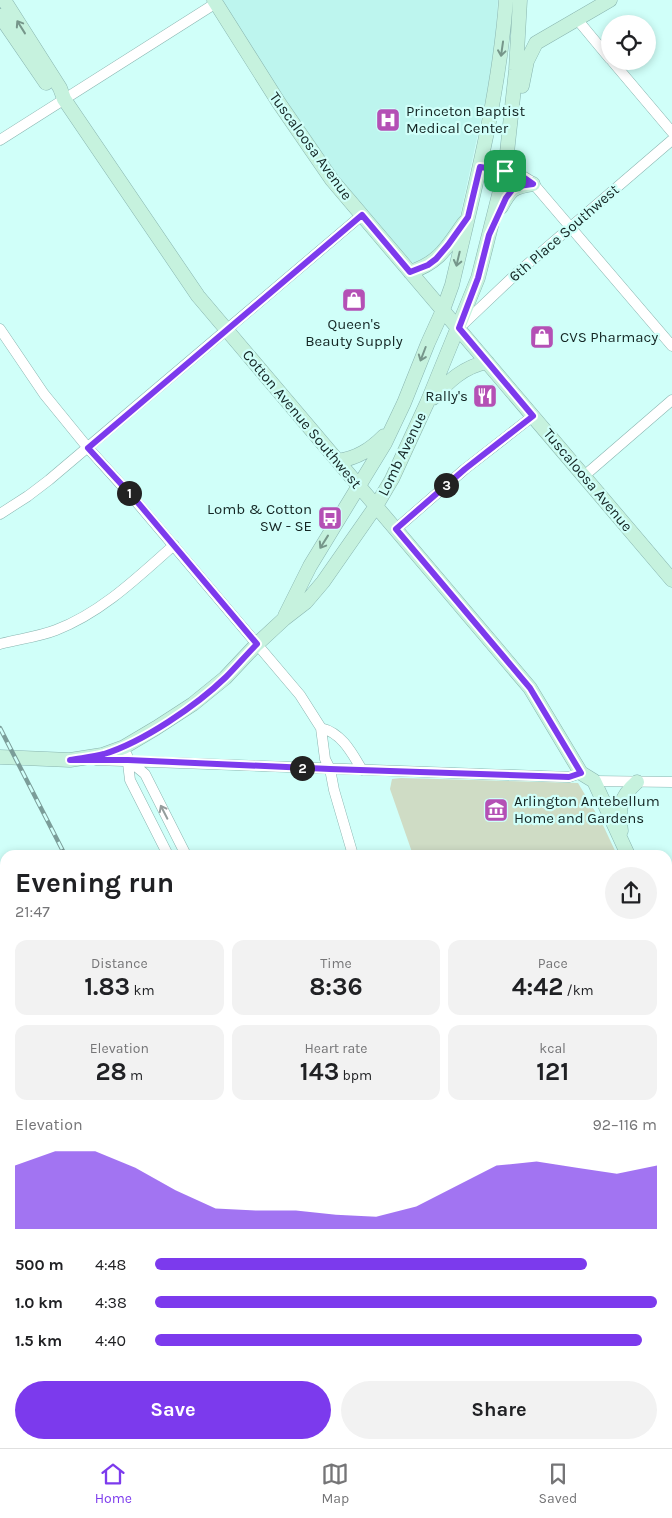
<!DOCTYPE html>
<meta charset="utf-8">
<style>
:root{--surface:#fff;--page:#f2f2f2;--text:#202124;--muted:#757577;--line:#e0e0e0;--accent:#7c3aed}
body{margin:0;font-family:Karla,sans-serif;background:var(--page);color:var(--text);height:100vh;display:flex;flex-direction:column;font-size:19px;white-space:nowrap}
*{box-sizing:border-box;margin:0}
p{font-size:16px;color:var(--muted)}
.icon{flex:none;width:28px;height:28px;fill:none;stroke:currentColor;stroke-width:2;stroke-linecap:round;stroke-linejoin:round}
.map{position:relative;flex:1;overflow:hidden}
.drawer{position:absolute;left:0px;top:850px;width:672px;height:599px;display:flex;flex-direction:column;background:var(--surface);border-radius:15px 15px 0 0;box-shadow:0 2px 8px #0003}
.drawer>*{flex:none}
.tools{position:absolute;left:601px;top:15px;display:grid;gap:10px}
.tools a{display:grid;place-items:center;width:55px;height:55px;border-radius:50%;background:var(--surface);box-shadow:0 2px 8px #0003;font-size:25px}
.pin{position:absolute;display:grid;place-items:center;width:42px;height:42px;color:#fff;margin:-21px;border-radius:10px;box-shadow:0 2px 8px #0006}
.km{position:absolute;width:25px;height:25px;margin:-12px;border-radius:50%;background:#222;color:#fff;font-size:14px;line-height:25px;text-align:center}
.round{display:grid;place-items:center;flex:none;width:52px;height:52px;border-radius:26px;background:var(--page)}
.head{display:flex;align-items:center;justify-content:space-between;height:85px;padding:0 15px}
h1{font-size:28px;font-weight:700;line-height:38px}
.stats{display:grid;grid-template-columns:repeat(3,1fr);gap:8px;height:85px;padding:5px 15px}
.stats div{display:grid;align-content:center;border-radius:12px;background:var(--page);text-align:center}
.stats b{font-size:25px;font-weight:700}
.stats small{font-size:14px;font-weight:400}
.stats p{font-size:14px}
.chart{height:140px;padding:10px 15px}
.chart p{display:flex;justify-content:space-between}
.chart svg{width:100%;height:90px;margin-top:5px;fill:var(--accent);opacity:.7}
.cta{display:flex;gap:10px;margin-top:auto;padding:10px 15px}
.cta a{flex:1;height:58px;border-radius:30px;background:var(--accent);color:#fff;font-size:20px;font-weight:700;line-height:58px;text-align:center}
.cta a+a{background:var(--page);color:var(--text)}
ul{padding:0 15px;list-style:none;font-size:16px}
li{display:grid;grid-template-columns:80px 60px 1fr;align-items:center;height:38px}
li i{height:12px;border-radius:6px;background:var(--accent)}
.menu{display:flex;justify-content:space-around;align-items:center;height:70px;border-top:1px solid var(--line);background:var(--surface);font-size:14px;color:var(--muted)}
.menu a{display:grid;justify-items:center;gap:2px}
.menu .current{color:var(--accent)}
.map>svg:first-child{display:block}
</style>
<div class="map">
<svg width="672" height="1448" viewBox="0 0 672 1448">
<rect width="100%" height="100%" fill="#d0fff9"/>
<path fill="#bdf5ee" d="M 218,0 L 498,0 L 494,60 L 454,244 L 421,271 L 332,180 Z"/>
<path fill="#cfdcc5" d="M 401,778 L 578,783 L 602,823 L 617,855 L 413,855 L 390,789 L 392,779 Z"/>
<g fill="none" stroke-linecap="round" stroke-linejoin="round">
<defs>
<path id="street" d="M 576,18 L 610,59
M 612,61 L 672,132
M 0,140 L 216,3
M 480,167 L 516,172 L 531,181 L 672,346
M 459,328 L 516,274 L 672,140
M 0,329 L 44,394 L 88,448 L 134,499 L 300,695 L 321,728 L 325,759 L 330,769 L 334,790 L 353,855
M 584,476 L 672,400
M 0,514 L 28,496 L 49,480 L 362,215
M 396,529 L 465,469 L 533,416
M 0,644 C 18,639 38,637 56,630 C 101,613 138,577 174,545
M 321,728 C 342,733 352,753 362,770
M 127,755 L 130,780 L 168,855
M 96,760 L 569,777 L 581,773
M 128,760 L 145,774 L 186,855
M 594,781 L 672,782
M 0,914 L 5,914
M 0,972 L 5,972
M 668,1040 L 672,1038
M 0,1122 L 5,1119
M 668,1268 L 672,1267
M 0,1287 L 5,1287
M 0,1317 L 5,1314
M 121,1444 L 123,1448
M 22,1448 L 30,1444
M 153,1448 L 161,1444"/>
<path id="secondary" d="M 4,0 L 60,88 L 64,99 L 198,296 L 530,688 L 581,773 L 594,781 L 628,855
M 214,0 L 279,103 L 332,180 L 672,580
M 0,16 L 46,83
M 522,86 L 527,61 L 536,43 L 610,0
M 501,207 C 511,189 513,187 533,184
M 410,272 C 439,263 447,247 464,223
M 433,398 C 449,381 463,367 487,362
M 338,461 C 357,458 370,450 384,436
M 285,616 L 310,566 L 385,443 L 404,403 L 428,343 L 443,310 L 452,285 C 474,191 499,97 506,0
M 0,757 L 70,760 L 102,755 L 124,747 L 156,728 L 193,704 L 225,678 L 257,644 L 284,619 L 306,602 L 323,582 L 376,506 L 392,479 L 427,403 L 478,278 L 505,171 L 516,70 L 520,0
M 621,831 C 618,808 620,797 637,782
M 668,979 L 672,994
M 668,1372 L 672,1371
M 564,1448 L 566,1444"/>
</defs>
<use href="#street" stroke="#89b5b0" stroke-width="11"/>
<use href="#secondary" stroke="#89b5b0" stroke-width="15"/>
<use href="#street" stroke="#fff" stroke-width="10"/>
<use href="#secondary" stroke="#c6f2de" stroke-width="14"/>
<defs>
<path id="rail" d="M 0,728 L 65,855
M 365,1444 L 367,1448"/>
</defs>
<use href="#rail" stroke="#7b9d99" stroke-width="4.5"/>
<use href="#rail" stroke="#d0fff9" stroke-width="2.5" stroke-dasharray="8" stroke-linecap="butt"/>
</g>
<defs><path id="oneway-shaft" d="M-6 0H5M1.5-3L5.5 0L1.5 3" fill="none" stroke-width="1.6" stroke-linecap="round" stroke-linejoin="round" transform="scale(1.25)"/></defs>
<g stroke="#76968a">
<use href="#oneway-shaft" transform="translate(21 27) rotate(-122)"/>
<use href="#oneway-shaft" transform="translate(502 49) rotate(98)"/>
<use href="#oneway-shaft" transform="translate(458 259) rotate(103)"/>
<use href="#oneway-shaft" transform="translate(423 354) rotate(111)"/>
<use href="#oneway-shaft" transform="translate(324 542) rotate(122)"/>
</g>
<use stroke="#959d9c" href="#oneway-shaft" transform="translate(164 812) rotate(-117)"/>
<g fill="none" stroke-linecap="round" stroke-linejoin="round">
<defs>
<path id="route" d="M 480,167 L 516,172 L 533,184 L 518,186 L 512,190 L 506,198 L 489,235 L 478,278 L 459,328 L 533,416 L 465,469 L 396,529 L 530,688 L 581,773 L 569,777 L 330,769 L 128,760 L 70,760 C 81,758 93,757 104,754 C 143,742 196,706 226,677 C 236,667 246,655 257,644 L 134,498 L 88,448 L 362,215 L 410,272 L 428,265 L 436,259 L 448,245 L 468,217 Z"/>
</defs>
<use href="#route" stroke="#fff" stroke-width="10"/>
<use href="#route" stroke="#7c3aed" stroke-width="6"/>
</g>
<defs>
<symbol id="hospital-square" viewBox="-11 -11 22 22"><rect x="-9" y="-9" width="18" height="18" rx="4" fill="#b450b5" stroke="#d0fff9"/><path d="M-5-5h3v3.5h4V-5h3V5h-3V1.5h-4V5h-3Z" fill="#fff"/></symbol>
<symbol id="shop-square" viewBox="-11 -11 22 22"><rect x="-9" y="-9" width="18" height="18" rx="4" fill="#b450b5" stroke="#d0fff9"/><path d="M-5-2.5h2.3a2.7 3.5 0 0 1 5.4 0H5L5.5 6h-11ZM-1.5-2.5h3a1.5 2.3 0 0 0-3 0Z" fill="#fff"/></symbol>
<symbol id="restaurant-square" viewBox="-11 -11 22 22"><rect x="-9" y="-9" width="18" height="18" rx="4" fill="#b450b5" stroke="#d0fff9"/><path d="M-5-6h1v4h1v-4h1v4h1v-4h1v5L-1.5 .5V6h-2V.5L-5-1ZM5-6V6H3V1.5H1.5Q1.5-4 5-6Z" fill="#fff"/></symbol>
<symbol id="bus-square" viewBox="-11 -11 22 22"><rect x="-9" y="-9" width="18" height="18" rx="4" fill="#b450b5" stroke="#d0fff9"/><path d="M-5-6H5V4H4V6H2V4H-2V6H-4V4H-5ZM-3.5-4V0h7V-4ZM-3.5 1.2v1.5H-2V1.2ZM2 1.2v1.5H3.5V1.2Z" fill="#fff"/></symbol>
<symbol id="museum-square" viewBox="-11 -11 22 22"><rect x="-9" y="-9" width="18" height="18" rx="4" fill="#b450b5" stroke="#d0fff9"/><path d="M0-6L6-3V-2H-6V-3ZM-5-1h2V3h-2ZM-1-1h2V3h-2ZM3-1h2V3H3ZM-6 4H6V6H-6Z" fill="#fff"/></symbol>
</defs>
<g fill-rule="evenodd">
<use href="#hospital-square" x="374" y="106" width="28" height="28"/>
<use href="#shop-square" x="340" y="286" width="28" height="28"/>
<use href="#shop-square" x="528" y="323" width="28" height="28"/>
<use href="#restaurant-square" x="471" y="382" width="28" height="28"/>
<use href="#bus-square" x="316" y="504" width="28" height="28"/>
<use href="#museum-square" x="482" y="796" width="28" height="28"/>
</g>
<g text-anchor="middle" stroke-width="4.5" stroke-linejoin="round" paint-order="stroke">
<g font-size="15" fill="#142624" stroke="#d0fff9" text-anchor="start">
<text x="406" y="116">Princeton Baptist<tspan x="406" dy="17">Medical Center</tspan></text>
<text x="354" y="329" text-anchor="middle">Queen's<tspan x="354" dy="17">Beauty Supply</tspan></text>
<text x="560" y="342">CVS Pharmacy</text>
<text x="468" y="401" text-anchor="end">Rally's</text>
<text x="312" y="514" text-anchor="end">Lomb &amp; Cotton<tspan x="312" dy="17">SW - SE</tspan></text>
<text x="514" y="806">Arlington Antebellum<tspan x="514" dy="17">Home and Gardens</tspan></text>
</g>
<g font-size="15" fill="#142624" stroke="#d0fff9">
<text transform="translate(311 146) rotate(54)" y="5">Tuscaloosa Avenue</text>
<text transform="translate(564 233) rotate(-41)" y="5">6th Place Southwest</text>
<text transform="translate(302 419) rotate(50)" y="5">Cotton Avenue Southwest</text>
<text transform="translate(402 454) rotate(-64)" y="5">Lomb Avenue</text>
<text transform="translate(588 480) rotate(50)" y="5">Tuscaloosa Avenue</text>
</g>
</g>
</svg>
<div class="tools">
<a><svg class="icon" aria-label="locate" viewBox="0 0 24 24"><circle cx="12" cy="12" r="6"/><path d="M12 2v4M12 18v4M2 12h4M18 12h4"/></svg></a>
</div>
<div class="pin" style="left:505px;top:171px;background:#1e9e55"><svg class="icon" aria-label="arrive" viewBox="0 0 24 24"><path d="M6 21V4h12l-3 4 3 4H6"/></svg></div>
<b class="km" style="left:129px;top:493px">1</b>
<b class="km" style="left:302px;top:768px">2</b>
<b class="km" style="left:446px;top:485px">3</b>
<section class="drawer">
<div class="head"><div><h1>Evening run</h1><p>21:47</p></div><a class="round"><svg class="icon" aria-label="share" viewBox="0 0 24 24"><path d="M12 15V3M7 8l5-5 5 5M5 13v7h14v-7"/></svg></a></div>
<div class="stats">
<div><p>Distance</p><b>1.83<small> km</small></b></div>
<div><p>Time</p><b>8:36</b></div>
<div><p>Pace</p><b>4:42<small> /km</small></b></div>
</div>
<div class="stats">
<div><p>Elevation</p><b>28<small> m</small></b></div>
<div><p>Heart rate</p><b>143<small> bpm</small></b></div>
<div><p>kcal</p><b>121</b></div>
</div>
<div class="chart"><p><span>Elevation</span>92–116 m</p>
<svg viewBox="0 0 160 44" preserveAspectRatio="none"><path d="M0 44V13L10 6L20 6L30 14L40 25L50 34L60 35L70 35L80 37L90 38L100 33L110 23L120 13L130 11L140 14L150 17L160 13V44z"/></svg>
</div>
<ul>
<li><b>500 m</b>4:48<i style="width:86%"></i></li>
<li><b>1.0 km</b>4:38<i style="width:100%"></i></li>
<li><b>1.5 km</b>4:40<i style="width:97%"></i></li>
</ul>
<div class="cta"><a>Save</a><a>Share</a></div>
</section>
</div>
<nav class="menu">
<a class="current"><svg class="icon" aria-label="home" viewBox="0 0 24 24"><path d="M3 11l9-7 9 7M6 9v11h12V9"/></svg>Home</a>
<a><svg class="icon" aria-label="map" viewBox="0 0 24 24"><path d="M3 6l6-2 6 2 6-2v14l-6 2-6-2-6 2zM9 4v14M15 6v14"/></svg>Map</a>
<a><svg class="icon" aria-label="saved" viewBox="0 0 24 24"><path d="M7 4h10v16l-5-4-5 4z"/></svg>Saved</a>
</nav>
